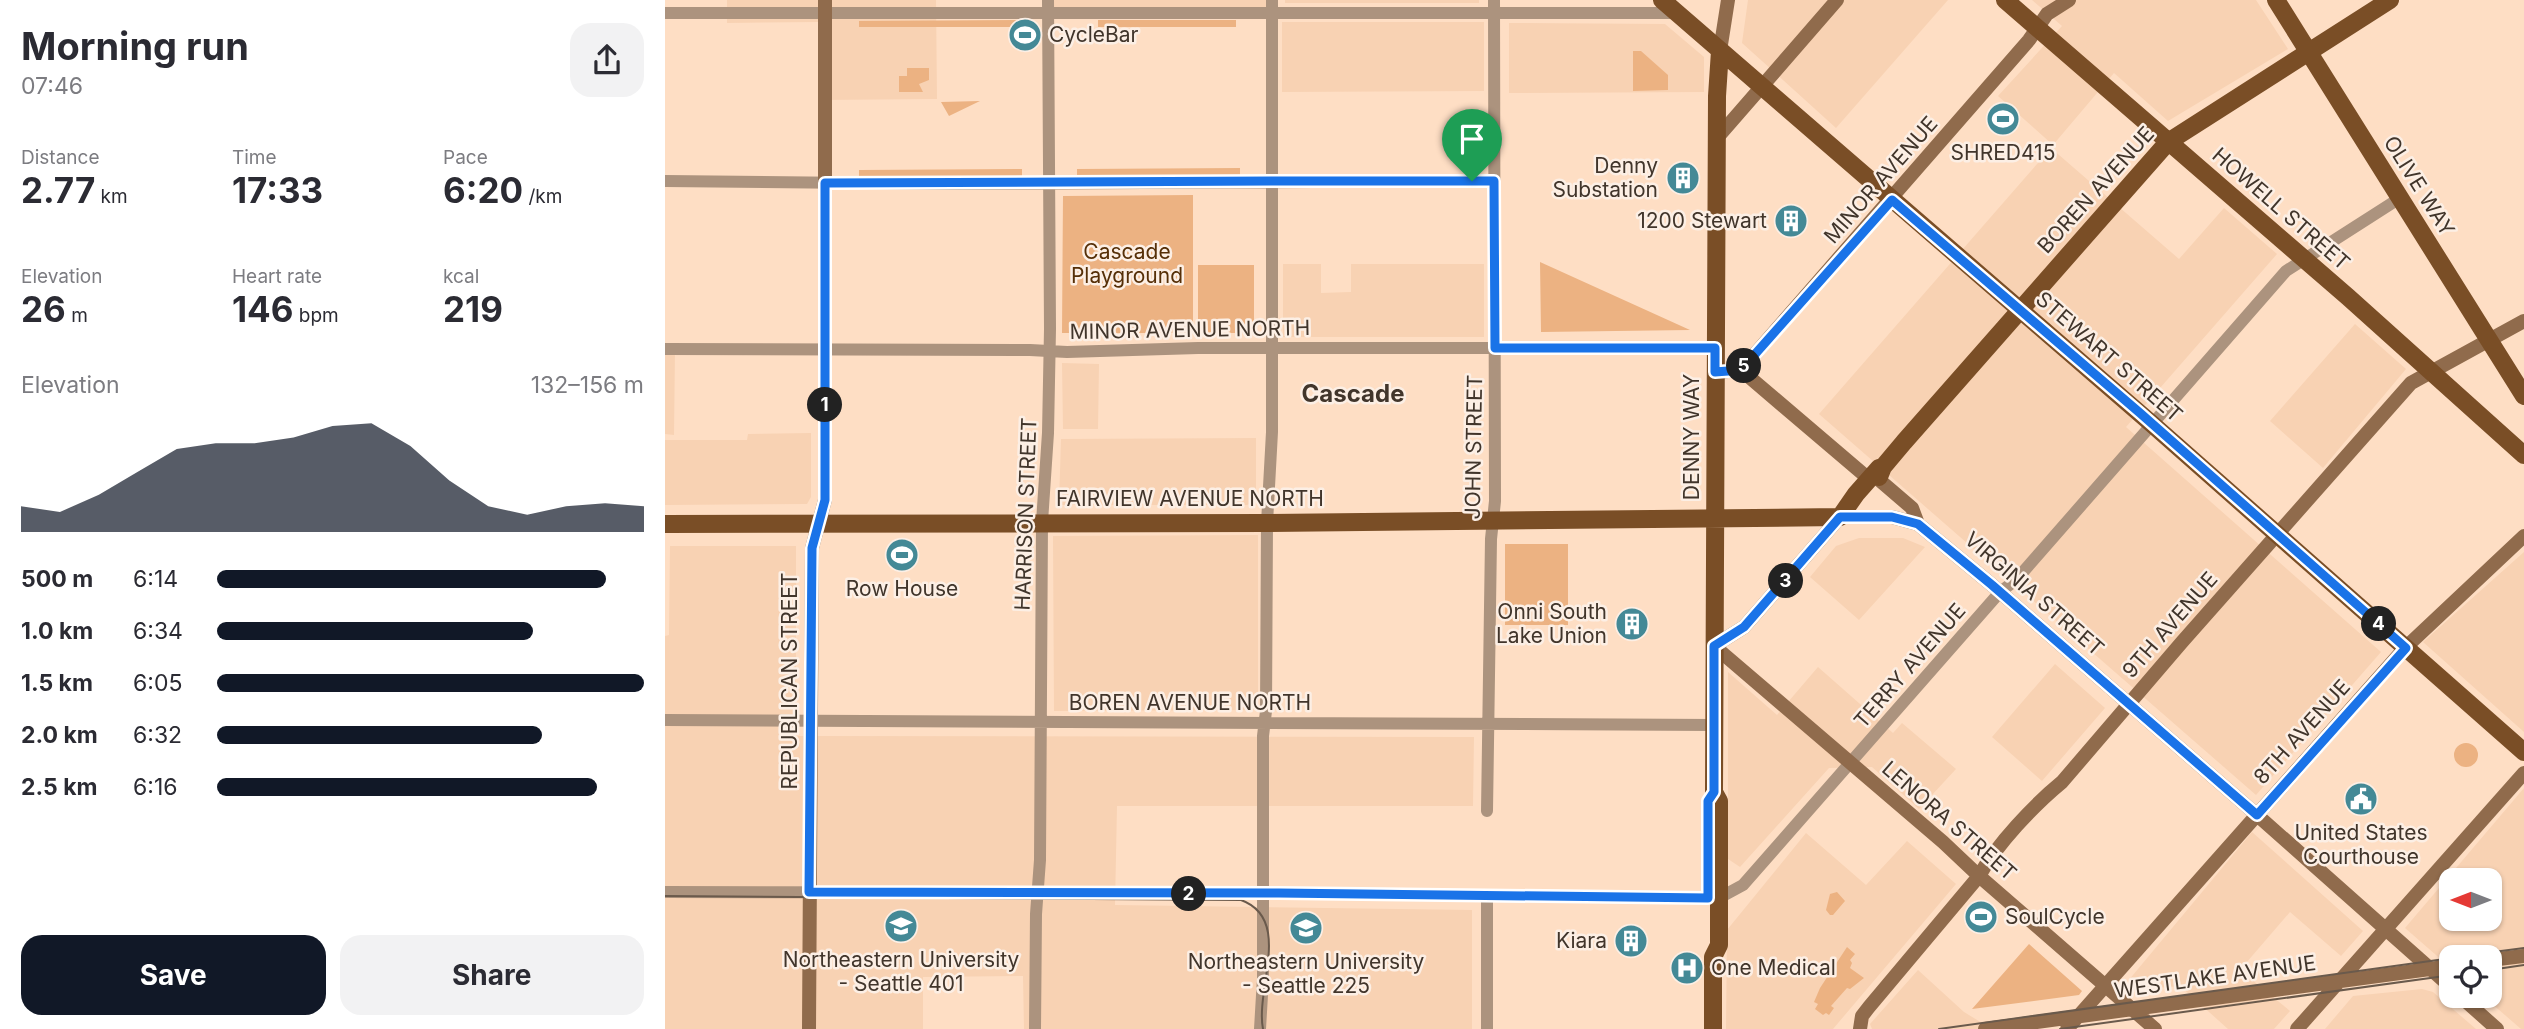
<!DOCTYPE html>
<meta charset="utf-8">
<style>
:root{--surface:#fff;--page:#f2f2f3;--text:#2b2b33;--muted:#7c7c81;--accent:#111827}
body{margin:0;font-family:Inter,sans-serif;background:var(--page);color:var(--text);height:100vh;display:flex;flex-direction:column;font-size:26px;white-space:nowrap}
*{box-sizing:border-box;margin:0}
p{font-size:23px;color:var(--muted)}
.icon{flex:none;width:38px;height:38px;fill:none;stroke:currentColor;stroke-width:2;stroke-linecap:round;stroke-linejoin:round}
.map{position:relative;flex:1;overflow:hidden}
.side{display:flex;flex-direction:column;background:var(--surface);width:665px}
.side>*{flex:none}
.needle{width:46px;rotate:270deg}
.tools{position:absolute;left:1774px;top:868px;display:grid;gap:14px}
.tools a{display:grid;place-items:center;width:63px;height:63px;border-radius:14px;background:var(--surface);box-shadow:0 2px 5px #0004;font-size:35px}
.pin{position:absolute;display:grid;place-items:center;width:60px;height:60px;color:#fff;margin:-72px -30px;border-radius:50% 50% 50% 0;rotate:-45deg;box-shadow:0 0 7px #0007}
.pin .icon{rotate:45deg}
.km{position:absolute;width:35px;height:35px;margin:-18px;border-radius:50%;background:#222;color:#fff;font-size:19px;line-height:35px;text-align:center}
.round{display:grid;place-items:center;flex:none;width:74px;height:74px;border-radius:21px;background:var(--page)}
.headline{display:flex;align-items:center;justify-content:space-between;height:119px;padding:0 21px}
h1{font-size:38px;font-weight:700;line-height:52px}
.stats{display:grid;grid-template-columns:repeat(3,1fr);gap:10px;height:119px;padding:7px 21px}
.stats div{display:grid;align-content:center}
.stats b{font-size:35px;font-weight:700}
.stats small{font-size:19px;font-weight:400}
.stats p{font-size:19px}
.chart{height:196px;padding:14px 21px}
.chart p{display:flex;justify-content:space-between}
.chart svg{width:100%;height:126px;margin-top:7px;fill:var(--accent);opacity:.7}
.button{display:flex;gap:14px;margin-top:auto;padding:14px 21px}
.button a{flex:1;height:80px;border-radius:21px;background:var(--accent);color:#fff;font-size:28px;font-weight:700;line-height:80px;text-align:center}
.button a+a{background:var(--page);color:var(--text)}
ul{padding:0 21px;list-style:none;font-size:23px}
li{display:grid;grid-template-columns:112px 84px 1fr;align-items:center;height:52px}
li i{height:18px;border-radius:9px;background:var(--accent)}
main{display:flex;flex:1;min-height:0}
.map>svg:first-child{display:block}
</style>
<main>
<section class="side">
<div class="headline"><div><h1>Morning run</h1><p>07:46</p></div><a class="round"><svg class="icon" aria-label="share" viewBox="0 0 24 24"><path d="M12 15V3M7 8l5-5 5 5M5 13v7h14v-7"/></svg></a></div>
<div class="stats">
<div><p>Distance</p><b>2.77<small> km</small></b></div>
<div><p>Time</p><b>17:33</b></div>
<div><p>Pace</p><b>6:20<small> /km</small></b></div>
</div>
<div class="stats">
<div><p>Elevation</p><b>26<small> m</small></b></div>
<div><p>Heart rate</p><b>146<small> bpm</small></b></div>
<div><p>kcal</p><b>219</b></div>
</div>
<div class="chart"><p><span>Elevation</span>132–156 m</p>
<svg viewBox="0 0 160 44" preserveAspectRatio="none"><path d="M0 44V35L10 37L20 31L30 23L40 15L50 13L60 13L70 11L80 7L90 6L100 14L110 26L120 35L130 38L140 35L150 34L160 35V44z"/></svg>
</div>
<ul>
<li><b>500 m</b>6:14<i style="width:91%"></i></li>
<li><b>1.0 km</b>6:34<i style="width:74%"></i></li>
<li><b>1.5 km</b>6:05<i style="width:100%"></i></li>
<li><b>2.0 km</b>6:32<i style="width:76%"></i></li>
<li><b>2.5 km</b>6:16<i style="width:89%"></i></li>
</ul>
<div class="button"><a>Save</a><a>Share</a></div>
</section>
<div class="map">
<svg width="1859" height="1029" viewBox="0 0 1859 1029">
<rect width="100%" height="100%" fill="#fedec4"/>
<path fill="#f8d2b3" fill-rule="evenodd" d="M 62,0 L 271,0 L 272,99 L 154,100 L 154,22 L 62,23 Z
M 383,0 L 607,0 L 607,13 L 383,13 Z
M 620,0 L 814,0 L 814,3 L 620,3 Z
M 1083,0 L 1283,0 L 1171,128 L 1077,43 Z
M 1367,0 L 1591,0 L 1623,49 L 1503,121 L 1449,73 L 1388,145 L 1333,96 L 1397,26 Z
M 617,22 L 819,22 L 819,91 L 617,92 Z
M 844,23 L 1000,24 L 1039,57 L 1039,92 L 844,93 Z
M 1386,148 L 1514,259 L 1559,208 L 1612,254 L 1461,427 L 1716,652 L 1591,795 L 1154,414 Z
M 618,264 L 656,264 L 656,293 L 686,292 L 686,264 L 819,264 L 819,337 L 618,337 Z
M 1690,324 L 1741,369 L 1658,468 L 1605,421 Z
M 0,349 L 10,349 L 9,435 L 0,434 Z
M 397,363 L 434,364 L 433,429 L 398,429 Z
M 146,433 L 146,497 L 142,504 L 0,505 L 0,440 L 82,440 L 83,434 Z
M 591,438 L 591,501 L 582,505 L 394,505 L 396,439 Z
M 593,535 L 593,710 L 389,711 L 388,536 Z
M 1194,538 L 1238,538 L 1260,547 L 1194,620 L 1145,577 L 1171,546 Z
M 5,546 L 131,546 L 131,736 L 809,737 L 808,806 L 452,806 L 450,905 L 807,910 L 807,1029 L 359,1029 L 358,976 L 258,977 L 258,1029 L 0,1029 L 0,636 L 4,635 Z
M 1859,552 L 1859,732 L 1758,642 Z
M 1390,664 L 1440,708 L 1377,781 L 1327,737 Z
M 1153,667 L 1228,733 L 1237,723 L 1291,769 L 1254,809 L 1207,767 L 1164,768 L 1075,867 L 1063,859 L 1063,672 L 1112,715 Z
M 1859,788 L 1859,1029 L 1856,1029 L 1818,996 L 1825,996 L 1825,957 L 1787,957 L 1787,969 L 1740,928 ZM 1787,880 L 1825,880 L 1825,919 L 1787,919 Z
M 1587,832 L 1698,931 L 1676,956 L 1625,912 L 1575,970 L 1625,1011 L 1609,1029 L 1563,1029 L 1515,986 L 1473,990 L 1463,981 Z
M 1141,833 L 1201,885 L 1242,841 L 1291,884 L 1168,1029 L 1061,1029 L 1062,930 Z
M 1253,970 L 1299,1012 L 1327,1029 L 1207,1029 L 1205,1024 Z
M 1757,989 L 1768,992 L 1811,1029 L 1660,1029 L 1688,996 Z"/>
<path fill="#ecb282" d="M 351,20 L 351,27 L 194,27 L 194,21 Z
M 433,20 L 571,20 L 571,27 L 433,27 Z
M 968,51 L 976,51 L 1003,75 L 1003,90 L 968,91 Z
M 242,68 L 264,68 L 264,80 L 254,84 L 258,92 L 234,92 L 234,76 L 242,76 Z
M 315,101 L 284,116 L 276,102 Z
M 575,168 L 575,175 L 562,177 L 412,178 L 412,169 Z
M 357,169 L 357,178 L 222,179 L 194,177 L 194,170 Z
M 528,195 L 528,333 L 397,333 L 398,196 Z
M 875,262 L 1025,330 L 876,332 Z
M 533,265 L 589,265 L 589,333 L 533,333 Z
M 840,544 L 903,544 L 903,625 L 840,625 Z
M1789 755a12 12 0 1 1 24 0a12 12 0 1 1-24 0Z
M 1172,892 L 1180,901 L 1168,915 L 1165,915 L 1161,910 L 1165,894 Z
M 1364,944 L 1417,991 L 1414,995 L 1307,1009 Z
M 1182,947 L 1190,954 L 1185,960 L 1187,963 L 1185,968 L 1199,978 L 1185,989 L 1182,988 L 1166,1006 L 1169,1008 L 1164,1015 L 1161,1013 L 1158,1015 L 1150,1009 L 1153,1004 L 1149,1002 L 1155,988 Z"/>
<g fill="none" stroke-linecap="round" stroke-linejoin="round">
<path stroke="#ac937e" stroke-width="12" d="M 0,13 L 1012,13
M 0,181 L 287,184 L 829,181
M 0,349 L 365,350 L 402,352 L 533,348 L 1050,348
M 0,720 L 1049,725
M 822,811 L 826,539 L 830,501 L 829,0
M 0,892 L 614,893 L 1043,898
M 1054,898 L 1078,885 L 1335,592 L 1351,580 L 1621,271 L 1735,198
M 370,1029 L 371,914 L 375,860 L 377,522 L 383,433 L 385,329 L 383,0
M 595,1029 L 598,978 L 598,736 L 601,711 L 602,523 L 607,432 L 607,0
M 822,1029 L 822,895"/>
<path stroke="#906b4c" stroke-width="14" d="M 1055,51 L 1063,0
M 1052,138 L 1172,0
M 1076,370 L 1204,479
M 1050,372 L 1076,370 L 1364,40 L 1382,14 L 1404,0
M 1212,478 L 1247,508 L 1253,524 L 1327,585 L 1592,815 L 1787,988
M 1253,524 L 1227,517 L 1175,517 L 1079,627 L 1049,646 L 1278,842 L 1314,876 L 1490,1029
M 1825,960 L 1859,956
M 1795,996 L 1832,1029
M 144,1029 L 147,548 L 160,500 L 160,0
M 1195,1029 L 1197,1016 L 1204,1007 L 1314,876 C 1332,844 1369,805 1397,782 L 1517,642 L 1746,383 L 1859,321
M 1320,1029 L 1787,966
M 1402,1029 L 1740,648 L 1859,536
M 1632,1029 L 1859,773"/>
<path stroke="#7a4e26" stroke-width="18" d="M 997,0 L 1487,424 L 1859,752
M 1340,0 L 1683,297 L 1859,455
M 1611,0 L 1859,396
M 1214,477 L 1218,467 L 1239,442 L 1503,142 L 1725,0
M 0,524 L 602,523 L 1175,517 L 1191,494 L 1214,468 L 1218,467
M 1048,1029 L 1048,957 L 1054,945 L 1054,801 L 1049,792 L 1052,96 L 1055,51"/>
<path stroke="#6a5a4c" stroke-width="2" d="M 0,896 L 576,900 C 628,919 590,989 598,1029
M 1790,957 L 1859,948
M 1825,970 L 1859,965
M 1274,1029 L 1787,958
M 1395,1029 L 1787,975"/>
</g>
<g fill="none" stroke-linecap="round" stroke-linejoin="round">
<defs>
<path id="route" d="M 607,181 L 829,181 L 830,348 L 1050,348 L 1050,372 L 1076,370 L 1227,200 L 1475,413 L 1741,648 L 1592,815 L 1327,585 L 1253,524 L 1227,517 L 1175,517 L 1079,627 L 1049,646 L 1049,792 L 1043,801 L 1043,898 L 614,893 L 144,892 L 147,548 L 160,500 L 160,183 Z"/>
</defs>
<use href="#route" stroke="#fff" stroke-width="14"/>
<use href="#route" stroke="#1a73e8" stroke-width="9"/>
</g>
<defs>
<symbol id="stadium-disc" viewBox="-11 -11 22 22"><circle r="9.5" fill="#448996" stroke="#fcefe5"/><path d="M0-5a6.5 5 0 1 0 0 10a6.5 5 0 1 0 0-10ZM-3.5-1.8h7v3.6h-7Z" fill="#fff"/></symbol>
<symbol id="building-disc" viewBox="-11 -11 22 22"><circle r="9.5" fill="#448996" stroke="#fcefe5"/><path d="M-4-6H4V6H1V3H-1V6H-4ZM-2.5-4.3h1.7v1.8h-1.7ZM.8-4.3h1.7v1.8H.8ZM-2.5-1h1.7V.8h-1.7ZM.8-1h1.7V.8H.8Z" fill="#fff"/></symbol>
<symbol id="civic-disc" viewBox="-11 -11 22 22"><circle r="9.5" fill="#448996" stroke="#fcefe5"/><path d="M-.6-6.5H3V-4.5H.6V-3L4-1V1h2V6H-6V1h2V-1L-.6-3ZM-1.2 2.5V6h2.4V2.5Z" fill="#fff"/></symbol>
<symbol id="university-disc" viewBox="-11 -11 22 22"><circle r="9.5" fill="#448996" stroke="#fcefe5"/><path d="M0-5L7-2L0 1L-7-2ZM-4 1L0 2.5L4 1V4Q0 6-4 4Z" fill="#fff"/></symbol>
<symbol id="hospital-disc" viewBox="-11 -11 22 22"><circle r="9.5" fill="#448996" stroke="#fcefe5"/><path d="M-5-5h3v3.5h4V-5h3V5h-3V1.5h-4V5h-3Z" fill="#fff"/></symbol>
</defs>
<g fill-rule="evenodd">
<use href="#stadium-disc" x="341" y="16" width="38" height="38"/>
<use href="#stadium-disc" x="1319" y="100" width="38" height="38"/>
<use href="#building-disc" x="999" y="159" width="38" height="38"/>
<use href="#building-disc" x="1107" y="202" width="38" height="38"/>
<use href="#stadium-disc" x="218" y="536" width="38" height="38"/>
<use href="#building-disc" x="948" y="605" width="38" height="38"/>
<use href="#civic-disc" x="1677" y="780" width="38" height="38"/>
<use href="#stadium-disc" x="1297" y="898" width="38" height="38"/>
<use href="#university-disc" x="217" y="907" width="38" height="38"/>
<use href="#university-disc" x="622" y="909" width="38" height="38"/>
<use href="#building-disc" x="947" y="922" width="38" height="38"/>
<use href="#hospital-disc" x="1003" y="949" width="38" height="38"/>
</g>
<g text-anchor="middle" stroke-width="5" stroke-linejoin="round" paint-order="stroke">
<g font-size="21" fill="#41352b" stroke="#fcefe5">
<text x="384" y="42" text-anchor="start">CycleBar</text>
<text x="1338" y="160">SHRED415</text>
<text x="993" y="173" text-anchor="end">Denny<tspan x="993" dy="24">Substation</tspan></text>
<text x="1102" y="228" text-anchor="end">1200 Stewart</text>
<text x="237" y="596">Row House</text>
<text x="942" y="619" text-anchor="end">Onni South<tspan x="942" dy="24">Lake Union</tspan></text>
<text x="1696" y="840">United States<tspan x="1696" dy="24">Courthouse</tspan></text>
<text x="1340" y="924" text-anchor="start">SoulCycle</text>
<text x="942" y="948" text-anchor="end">Kiara</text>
<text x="236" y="967">Northeastern University<tspan x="236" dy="24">- Seattle 401</tspan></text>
<text x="641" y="969">Northeastern University<tspan x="641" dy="24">- Seattle 225</tspan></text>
<text x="1046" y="975" text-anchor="start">One Medical</text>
</g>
<g font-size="21" fill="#41352b" stroke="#fcefe5">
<text transform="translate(1216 180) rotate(-49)" y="7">MINOR AVENUE</text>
<text transform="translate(1754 186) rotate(58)" y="7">OLIVE WAY</text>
<text transform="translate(1431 190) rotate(-48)" y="7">BOREN AVENUE</text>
<text transform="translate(1616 209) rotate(41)" y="7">HOWELL STREET</text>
<text transform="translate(525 330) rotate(-1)" y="7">MINOR AVENUE NORTH</text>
<text transform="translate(1444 357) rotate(41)" y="7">STEWART STREET</text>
<text transform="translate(1027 437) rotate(-90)" y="7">DENNY WAY</text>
<text transform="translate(809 447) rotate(-89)" y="7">JOHN STREET</text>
<text x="525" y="506">FAIRVIEW AVENUE NORTH</text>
<text transform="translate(361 514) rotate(-88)" y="7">HARRISON STREET</text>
<text transform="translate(1369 594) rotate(41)" y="7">VIRGINIA STREET</text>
<text transform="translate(1505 625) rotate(-49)" y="7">9TH AVENUE</text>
<text transform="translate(1245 666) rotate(-49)" y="7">TERRY AVENUE</text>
<text transform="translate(125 681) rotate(-90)" y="7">REPUBLICAN STREET</text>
<text x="525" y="710">BOREN AVENUE NORTH</text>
<text transform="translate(1637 732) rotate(-48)" y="7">8TH AVENUE</text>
<text transform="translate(1284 821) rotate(41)" y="7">LENORA STREET</text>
<text transform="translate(1550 977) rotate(-8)" y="7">WESTLAKE AVENUE</text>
</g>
<g font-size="21" fill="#562f07" stroke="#fcefe5">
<text x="462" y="259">Cascade<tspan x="462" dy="24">Playground</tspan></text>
</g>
<g font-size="24" font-weight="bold" fill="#41352b" stroke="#fcefe5">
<text x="688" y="402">Cascade</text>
</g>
</g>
</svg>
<div class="tools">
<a><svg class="needle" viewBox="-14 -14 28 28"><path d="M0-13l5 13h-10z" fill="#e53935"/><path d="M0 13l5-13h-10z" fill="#7c7c81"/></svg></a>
<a><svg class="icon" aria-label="locate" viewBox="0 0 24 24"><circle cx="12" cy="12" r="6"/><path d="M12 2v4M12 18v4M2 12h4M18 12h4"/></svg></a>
</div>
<div class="pin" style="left:807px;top:181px;background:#1e9e55"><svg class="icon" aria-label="arrive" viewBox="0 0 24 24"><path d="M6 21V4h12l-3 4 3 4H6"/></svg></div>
<b class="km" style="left:160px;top:405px">1</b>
<b class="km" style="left:524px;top:894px">2</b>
<b class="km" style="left:1121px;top:581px">3</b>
<b class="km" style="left:1714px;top:624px">4</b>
<b class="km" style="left:1079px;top:366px">5</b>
</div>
</main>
